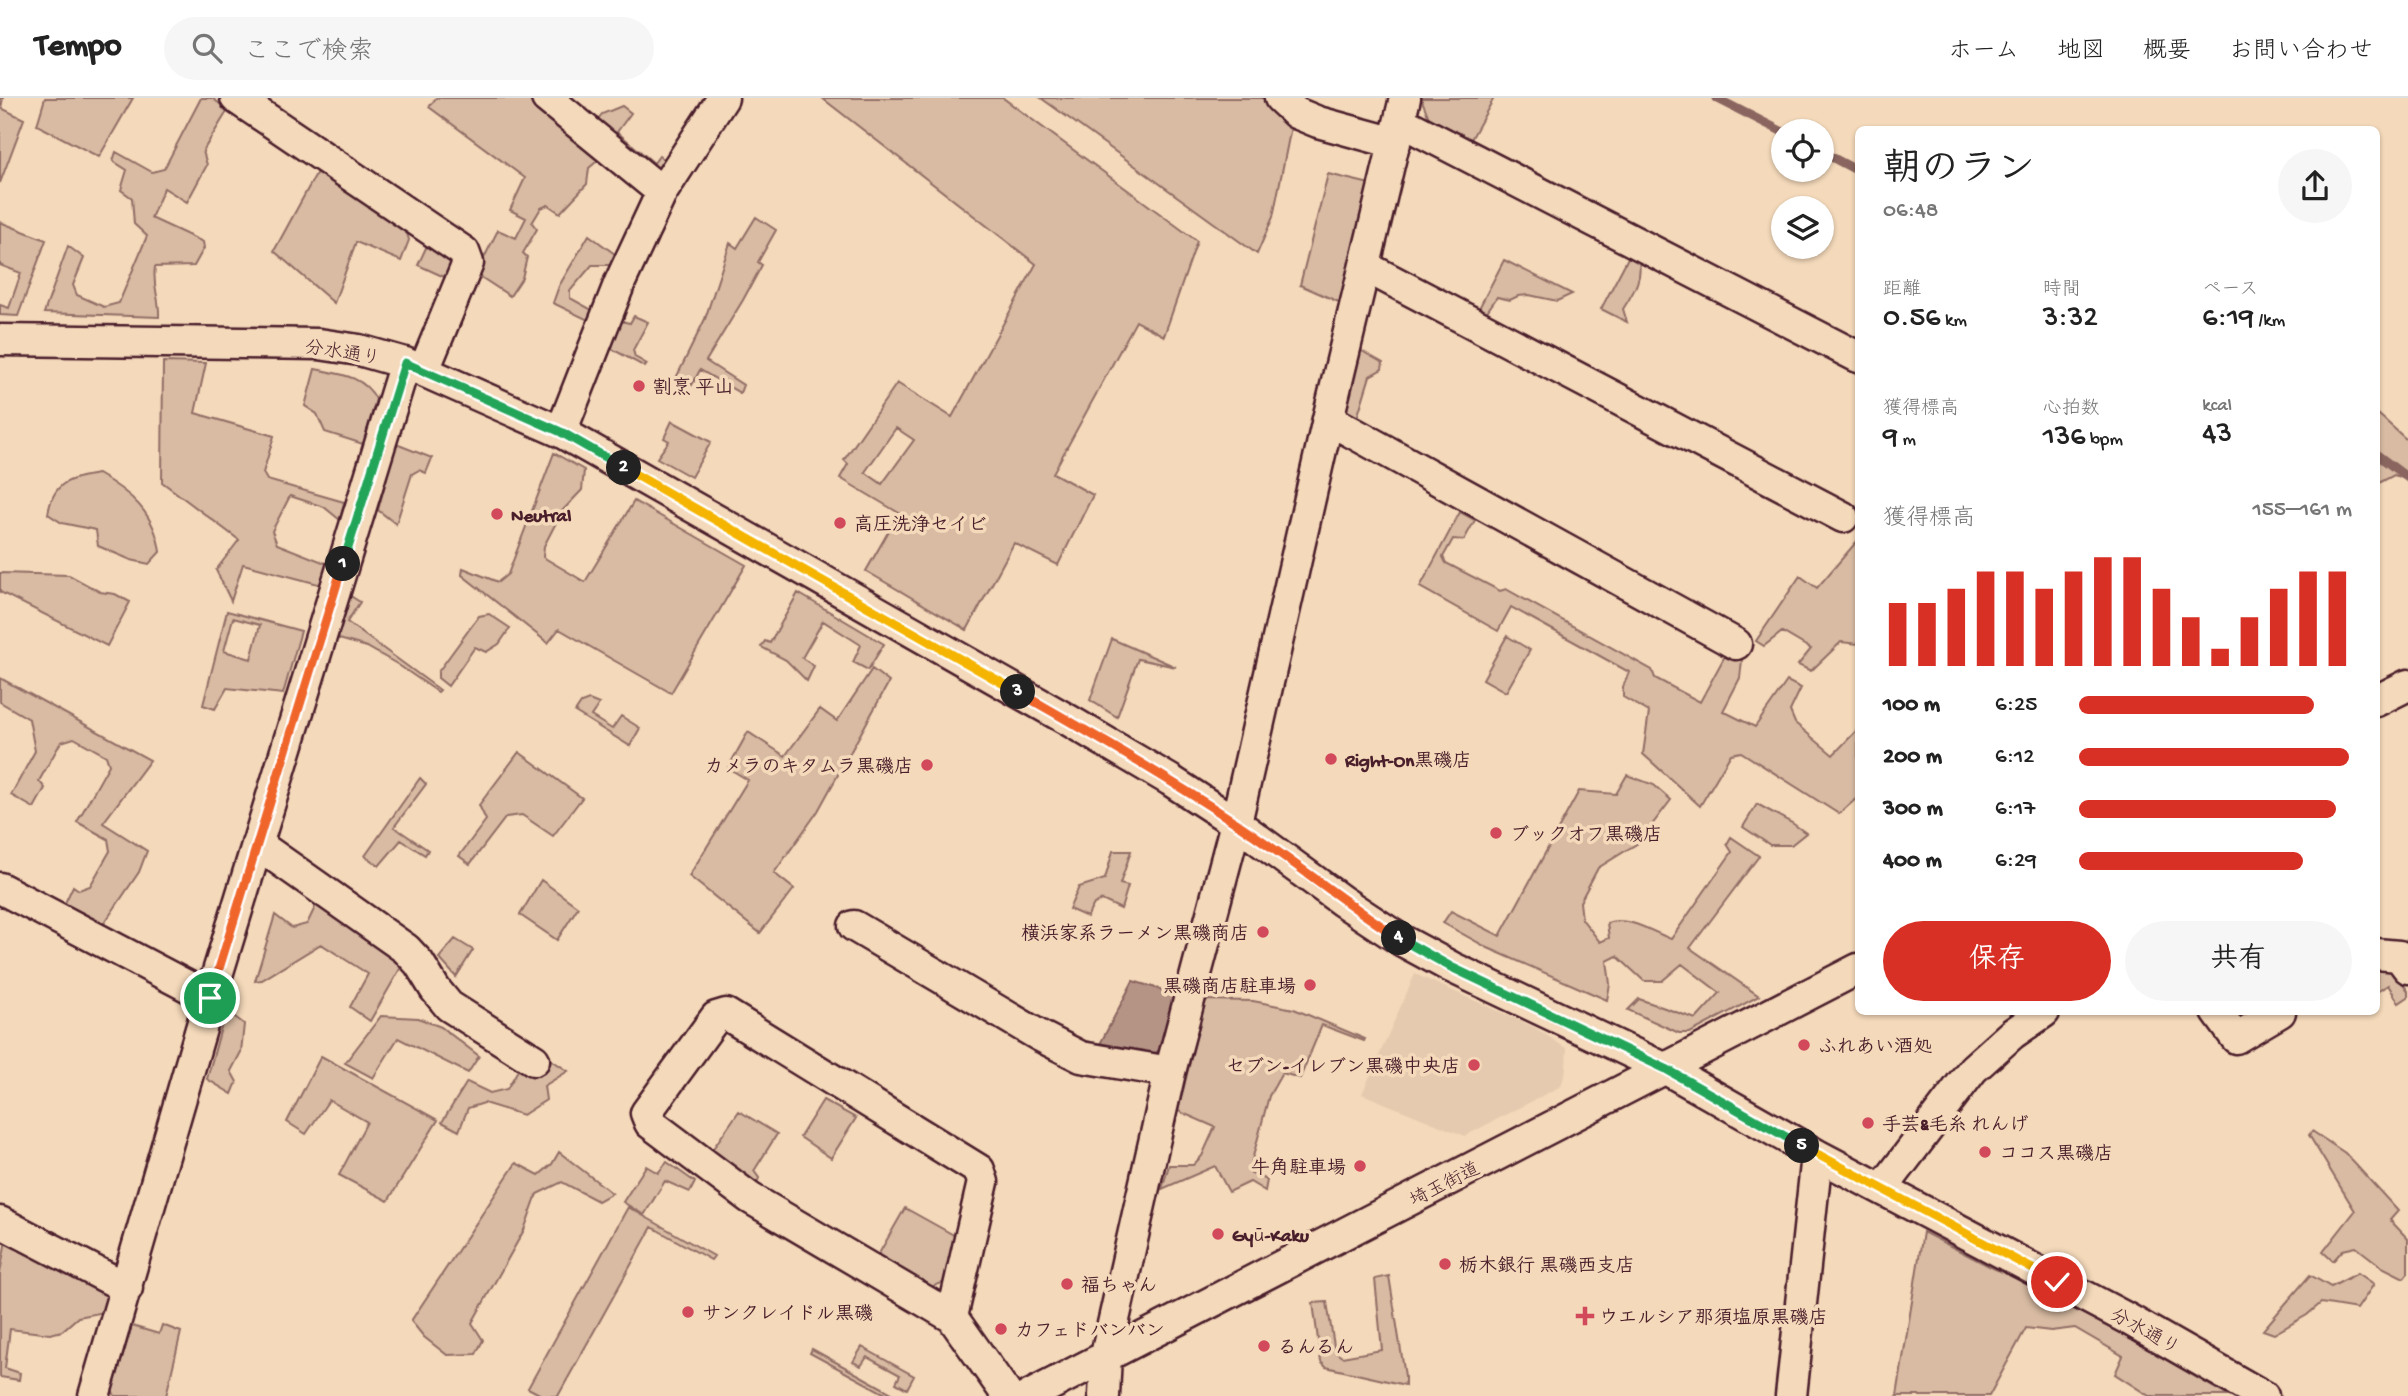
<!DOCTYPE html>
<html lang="ja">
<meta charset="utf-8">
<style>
:root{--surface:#fff;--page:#f6f6f6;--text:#222;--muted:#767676;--line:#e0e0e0;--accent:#d93025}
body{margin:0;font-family:"Gochi Hand","Klee One",sans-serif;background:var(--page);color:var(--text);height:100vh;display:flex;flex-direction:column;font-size:26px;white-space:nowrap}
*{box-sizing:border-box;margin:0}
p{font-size:23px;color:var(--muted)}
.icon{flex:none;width:38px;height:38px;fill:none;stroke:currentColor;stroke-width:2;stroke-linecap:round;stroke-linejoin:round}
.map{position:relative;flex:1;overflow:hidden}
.sheet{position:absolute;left:1855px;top:28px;width:525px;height:889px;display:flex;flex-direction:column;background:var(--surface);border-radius:10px;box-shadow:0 2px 5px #0004}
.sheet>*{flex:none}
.controls{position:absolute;left:1771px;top:21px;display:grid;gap:14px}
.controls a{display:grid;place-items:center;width:63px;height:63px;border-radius:50%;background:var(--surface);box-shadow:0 2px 5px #0004;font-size:35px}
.pin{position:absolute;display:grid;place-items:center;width:60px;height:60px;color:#fff;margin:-30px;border:4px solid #fff;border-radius:50%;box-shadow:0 2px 7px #0007}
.km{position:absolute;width:35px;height:35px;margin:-18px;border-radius:50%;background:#222;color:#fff;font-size:19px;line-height:35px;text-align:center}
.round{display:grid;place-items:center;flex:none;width:74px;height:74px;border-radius:37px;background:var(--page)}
.summary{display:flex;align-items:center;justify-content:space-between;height:119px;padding:0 28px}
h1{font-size:38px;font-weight:600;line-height:52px}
.stats{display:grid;grid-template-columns:repeat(3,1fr);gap:10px;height:119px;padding:7px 28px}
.stats div{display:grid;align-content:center}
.stats b{font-size:30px;font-weight:600}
.stats small{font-size:19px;font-weight:400}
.stats p{font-size:19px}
.chart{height:196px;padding:14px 28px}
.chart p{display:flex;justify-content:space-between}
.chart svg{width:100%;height:126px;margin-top:7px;stroke:var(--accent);stroke-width:6}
.action{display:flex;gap:14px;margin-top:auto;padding:14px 28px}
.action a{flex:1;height:80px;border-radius:42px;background:var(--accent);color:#fff;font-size:28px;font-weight:600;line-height:80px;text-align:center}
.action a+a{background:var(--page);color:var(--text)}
ul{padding:0 28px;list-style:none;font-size:23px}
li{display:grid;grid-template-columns:112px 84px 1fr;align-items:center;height:52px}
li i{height:18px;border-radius:9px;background:var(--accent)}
header{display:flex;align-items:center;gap:42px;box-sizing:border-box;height:98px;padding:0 35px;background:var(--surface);border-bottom:2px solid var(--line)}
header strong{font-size:33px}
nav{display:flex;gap:38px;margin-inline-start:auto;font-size:24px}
.search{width:490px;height:63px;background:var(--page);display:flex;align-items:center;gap:18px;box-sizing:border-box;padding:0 24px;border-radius:38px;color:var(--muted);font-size:26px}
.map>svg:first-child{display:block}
</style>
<header>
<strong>Tempo</strong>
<div class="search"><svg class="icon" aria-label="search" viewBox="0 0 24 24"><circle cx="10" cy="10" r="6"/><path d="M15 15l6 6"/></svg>ここで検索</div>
<nav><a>ホーム</a><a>地図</a><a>概要</a><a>お問い合わせ</a></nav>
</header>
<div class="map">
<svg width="2408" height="1298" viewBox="0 0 2408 1298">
<rect width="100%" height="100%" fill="#f4d9ba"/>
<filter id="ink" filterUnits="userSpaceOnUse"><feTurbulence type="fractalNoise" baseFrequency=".0143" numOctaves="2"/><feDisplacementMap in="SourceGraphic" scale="14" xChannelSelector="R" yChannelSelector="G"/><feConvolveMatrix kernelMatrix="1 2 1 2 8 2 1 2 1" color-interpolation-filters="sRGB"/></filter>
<g filter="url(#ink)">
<path fill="#e6caaf" d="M 1415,876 L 1534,929 L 1567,951 L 1566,971 L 1561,988 L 1465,1038 L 1362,996 Z"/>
<path fill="#d8bba2" stroke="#916d66" stroke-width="2" fill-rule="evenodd" d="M 0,0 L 3,0 L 1,10 L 24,21 L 0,85 Z
M 45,0 L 133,0 L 99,59 L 37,27 Z
M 201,0 L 212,0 L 228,12 L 203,53 L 207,67 L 187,104 L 164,90 L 151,120 L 203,144 L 204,150 L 194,168 L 155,169 C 152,190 160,199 159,219 L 44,215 L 68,148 L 84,160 L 73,187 L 77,197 L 104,209 L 119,205 L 147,138 L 134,126 L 132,100 L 121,92 L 127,72 L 113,63 L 116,54 L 152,74 L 164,71 Z
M 436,0 L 530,0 L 602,59 L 589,70 L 587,86 L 560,115 L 548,107 L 541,110 L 532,125 L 537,131 L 523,155 L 527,159 L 522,180 L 510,198 L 476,176 L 498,132 L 516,140 L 526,120 L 510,112 L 525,80 L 429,9 Z
M 707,0 L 663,83 L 594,26 L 602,16 L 622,8 L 631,15 L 617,34 L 654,65 L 659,58 L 668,63 L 688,35 L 684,30 Z
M 822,0 L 1003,0 L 1197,143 L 1164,238 L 1136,223 L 1053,375 L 1093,397 L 1058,467 L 1014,445 L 967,532 L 866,473 L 899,415 L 840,380 L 848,366 L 844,362 L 897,285 L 952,319 L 1036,166 ZM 896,330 L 914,342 L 882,386 L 865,374 Z
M 1041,0 L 1268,0 L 1291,29 L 1273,119 L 1257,156 Z
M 1421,0 L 1494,0 L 1469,45 L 1431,25 Z
M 317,74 L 406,132 L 409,142 L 401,163 L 356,144 L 334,205 L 274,153 Z
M 1328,76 L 1370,86 L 1341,205 L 1300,187 Z
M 756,119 L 776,132 L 758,164 L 762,167 L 743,202 L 706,263 L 743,287 L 740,295 L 700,272 L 692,287 L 677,278 L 705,221 L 730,145 L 737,150 Z
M 0,124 L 46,142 L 18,218 L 0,217 L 0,207 L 9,210 L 21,175 L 0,167 Z
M 589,137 L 623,162 L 612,167 L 592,167 L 570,193 L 570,200 L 592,212 L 588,222 L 553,205 L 559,188 Z
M 430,141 L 456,158 L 453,183 L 418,167 Z
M 1631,154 L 1637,156 C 1645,177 1634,194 1623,211 L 1627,224 L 1601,211 Z
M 1504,162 L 1572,196 L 1557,203 L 1529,197 L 1518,198 L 1510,202 L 1497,199 L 1484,218 L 1477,214 Z
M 634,218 L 648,224 L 633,252 L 635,259 L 647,266 L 645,269 L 603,246 L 616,222 L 630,225 Z
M 1360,252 L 1383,265 L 1382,271 L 1370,278 L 1357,320 L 1345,311 Z
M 163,264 L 206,265 L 195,315 L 274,338 L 263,375 L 267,382 L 344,404 L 340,422 L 324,409 L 290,398 L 272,433 L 277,446 L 328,466 L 322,487 L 243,466 L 231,503 L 216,472 L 239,442 L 162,384 Z
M 315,271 C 339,276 363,277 376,301 L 363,346 L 325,334 L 317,316 L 305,308 Z
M 2377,315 L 2408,343 L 2408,382 L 2394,377 L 2377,386 Z
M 672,323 L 711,344 L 691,379 L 657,360 L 669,343 L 664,340 Z
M 396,346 L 432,360 L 426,375 L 419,372 L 412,376 L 396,426 L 378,412 Z
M 554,355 L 584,372 L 582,392 L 562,413 L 544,448 L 543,459 L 585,484 L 634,403 L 746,467 L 671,595 L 559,531 L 548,545 L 462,477 L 463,470 L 498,484 L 508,476 Z
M 98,376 C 130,394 155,415 160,454 L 149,466 L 131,462 L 98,448 L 96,432 L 62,425 L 48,416 C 53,384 69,380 98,376 Z
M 1460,414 L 1475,422 L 1464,442 L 1453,441 L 1443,459 L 1446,465 L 1500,493 L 1506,491 L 1652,572 L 1655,580 L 1700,604 L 1727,554 L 1742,562 L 1740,580 L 1723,613 L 1755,629 L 1787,583 L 1801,590 L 1790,613 L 1795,625 L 1833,657 L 1858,631 L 1858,699 L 1839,716 L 1741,654 L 1731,656 L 1700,708 L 1643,656 L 1649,614 L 1623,599 L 1623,589 L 1629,574 L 1511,509 L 1498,533 L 1420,489 Z
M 1858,442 L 1858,546 L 1841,544 L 1811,573 L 1798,567 L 1811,551 L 1782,534 L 1764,548 L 1756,543 L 1800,478 L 1817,490 Z
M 0,475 L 69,477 L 100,494 L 115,496 L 130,504 L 107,548 L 0,494 Z
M 798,495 L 884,546 L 868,572 L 853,564 L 861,547 L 823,523 L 802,560 L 814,568 L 807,583 L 786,562 L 761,549 L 765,543 L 770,545 Z
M 349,497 L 360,504 L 347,524 L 440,592 L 438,594 L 397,566 L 367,549 L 339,541 L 338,523 Z
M 227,513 L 301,533 L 283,596 L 227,590 L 215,611 L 203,607 ZM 233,520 L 260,527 L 251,561 L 224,553 Z
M 489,516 L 510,530 L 499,546 L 486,554 L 475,549 L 448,588 L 438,580 L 438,574 L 479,518 Z
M 1507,538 L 1530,552 L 1506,594 L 1483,581 Z
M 1112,541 L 1176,569 L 1138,561 L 1117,619 L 1090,602 Z
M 872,571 L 889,584 L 818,713 L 774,775 L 794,791 L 760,835 L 689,778 L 748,682 L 728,670 L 748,634 L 785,658 L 820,611 L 837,623 Z
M 0,580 L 150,662 L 103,725 L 147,753 L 139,774 L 101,830 L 64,807 L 73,788 L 79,792 L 90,788 L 110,753 L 108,741 L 77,724 L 109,667 L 106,658 L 74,640 L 61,644 L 39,683 L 45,690 L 34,710 L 11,697 L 35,653 L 29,621 L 0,604 Z
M 589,602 L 599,606 L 591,618 L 612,631 L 621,618 L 640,630 L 630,648 L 575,614 L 581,605 Z
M 519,654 L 582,700 L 553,738 L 522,717 L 506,719 L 470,766 L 459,758 L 486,722 L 479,707 Z
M 1627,677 L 1654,687 L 1671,702 L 1638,745 L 1598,770 L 1580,804 L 1582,821 L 1600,844 L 1609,840 L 1607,825 C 1626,817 1653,834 1671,841 L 1732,754 L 1727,746 L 1731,739 L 1759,758 L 1690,850 L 1759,898 L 1690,935 L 1679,935 L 1628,912 L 1639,901 L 1696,921 L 1720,895 L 1682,866 L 1662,883 L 1644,883 L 1617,858 L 1607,863 L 1610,886 L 1607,902 L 1488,850 L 1443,825 L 1451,813 L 1500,838 L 1579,693 L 1616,696 Z
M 420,680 L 426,686 L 394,729 L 428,752 L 425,757 L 401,742 L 379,768 L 365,758 Z
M 1757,706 L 1792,725 L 1806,735 L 1791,747 L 1770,747 L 1743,729 Z
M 1113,753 L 1131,753 L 1120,786 L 1128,788 L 1121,811 L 1102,802 L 1094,806 L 1087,819 L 1069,811 L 1079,789 L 1105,781 Z
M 541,782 L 578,809 L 557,842 L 520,817 Z
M 319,801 L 404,864 L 370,923 L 350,909 L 368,876 L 321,846 L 262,882 L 255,883 L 275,817 L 292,830 L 307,826 Z
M 455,841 L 473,852 L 456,879 L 439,860 Z
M 2391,868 L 2408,893 L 2408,899 L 2399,905 L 2388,887 L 2377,894 L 2377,870 Z
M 1205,902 L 1253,903 L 1294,911 L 1365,941 L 1364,943 L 1322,927 L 1300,980 L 1282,975 L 1269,998 L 1249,1074 L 1267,1082 L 1265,1093 L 1250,1084 L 1229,1094 L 1215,1068 L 1162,1091 L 1169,1067 L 1193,1067 L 1202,1058 L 1215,1029 L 1178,1013 Z
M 226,912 L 244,926 L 241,954 L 231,973 L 237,984 L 232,996 L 207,981 Z
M 381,918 L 418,920 L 441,929 L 479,958 L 468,975 L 398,940 L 373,980 L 345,965 Z
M 321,958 L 438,1022 L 388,1103 L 339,1077 L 367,1024 L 329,1002 L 306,1036 L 287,1024 Z
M 550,961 L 568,973 L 544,988 L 546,1002 L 523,1017 L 484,1005 L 468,1010 L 459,1033 L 442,1024 L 467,984 L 490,995 L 507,991 L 518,972 Z
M 823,1002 L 856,1020 L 831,1060 L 800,1039 Z
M 739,1013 L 777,1036 L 754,1073 L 759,1080 L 756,1088 L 743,1080 L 712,1052 Z
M 2312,1033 L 2345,1055 L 2398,1113 L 2390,1122 L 2408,1141 L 2408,1175 L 2404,1180 L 2382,1169 L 2356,1149 L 2343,1152 L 2333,1163 L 2323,1154 L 2355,1113 L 2309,1037 Z
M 559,1054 L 612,1095 L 598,1103 L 562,1084 L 537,1096 L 524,1132 L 472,1225 L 483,1242 L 476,1256 L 447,1257 L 424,1239 L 411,1223 L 516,1065 L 539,1077 L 552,1066 Z
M 667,1064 L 695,1084 L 690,1094 L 665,1083 L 644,1117 L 623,1104 L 646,1068 L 658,1075 Z
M 628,1109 L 714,1158 L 711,1162 L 652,1129 L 558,1298 L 543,1298 L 528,1290 Z
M 905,1110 L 959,1140 L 951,1182 L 931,1189 L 877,1159 Z
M 1923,1134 L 1993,1170 L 2060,1200 L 2228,1298 L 2149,1298 L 2115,1276 L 2123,1258 L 2075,1230 L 2051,1233 L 2026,1230 L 1989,1298 L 1897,1298 Z
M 6,1142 L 110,1196 L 105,1214 L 78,1219 L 62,1233 L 50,1236 L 10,1231 L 5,1270 L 20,1275 L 19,1282 L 0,1279 L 0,1175 Z
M 2358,1175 L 2374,1186 L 2357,1211 L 2321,1205 L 2307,1217 L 2274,1236 L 2263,1232 L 2310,1177 L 2331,1189 Z
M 1389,1178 L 1405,1278 L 1405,1287 L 1326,1269 L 1321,1264 L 1313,1205 L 1327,1204 L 1335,1254 L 1342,1259 L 1382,1252 L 1375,1181 Z
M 162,1227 L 181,1234 L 166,1298 L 115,1298 L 112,1292 L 132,1228 L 159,1236 Z
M 862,1249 L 914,1278 L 907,1291 L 896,1285 L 900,1277 L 867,1259 L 861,1268 L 853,1264 Z
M 812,1251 L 897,1298 L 889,1298 L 810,1255 Z"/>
<path fill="#b59485" stroke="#8a6561" stroke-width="2" d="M 1133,883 L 1179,897 L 1166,944 L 1155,956 L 1099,948 Z"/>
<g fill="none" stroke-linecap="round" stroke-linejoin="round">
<path stroke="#8a6561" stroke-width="9" d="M 1716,0 L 1783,34
M 1822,54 L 1858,73
M 2376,356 L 2408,380"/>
<defs>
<path id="minor" d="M 236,0 L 464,154 L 468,165 L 424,272
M 547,0 L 662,94
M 1280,0 L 1296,15 L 1318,24 L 1395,45
M 1400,23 L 1858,259
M 1366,169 L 1843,419
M 0,242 L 319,246 L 359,252 L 405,265 L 561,334 L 1070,623 L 1170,682 L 1236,725 L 1342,803 L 1401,842 L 1451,869 L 1666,971 L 1817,1057 L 2128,1221 L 2263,1298
M 1328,321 L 1736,546
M 561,334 L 620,184 L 662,94 L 723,0
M 2376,603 L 2408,587
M 257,746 L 406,851 L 419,865 L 435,891 L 449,908 L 534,962
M 0,790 L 210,900
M 854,828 L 1040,938 L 1081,959 L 1170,974
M 2376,856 L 2399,858 L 2408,870
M 2217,914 L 2236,940 L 2280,914
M 1882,1091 L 1973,971 L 2012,936 L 2044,914
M 0,1124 L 127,1190
M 952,1219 L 983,1084 L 979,1072 L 726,916 L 716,919 L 646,1015 L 650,1025 L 750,1100 L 952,1219 L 1008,1298
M 94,1298 L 210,900 L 405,265
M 1029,1298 L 1858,871
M 1104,1298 L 1106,1257 L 1170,974 L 1236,725 L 1328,321 L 1405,0
M 1791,1298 L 1817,1057"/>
</defs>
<use href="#minor" stroke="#4a1f2b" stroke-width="35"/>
<use href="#minor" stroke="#f4d9ba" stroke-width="30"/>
</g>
</g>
<g fill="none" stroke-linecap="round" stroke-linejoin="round" filter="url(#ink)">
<defs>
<path id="split-1" d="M 210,900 L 343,466"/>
<path id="split-2" d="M 343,466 L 405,265 L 561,334 L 624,370"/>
<path id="split-3" d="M 624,370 L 1018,594"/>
<path id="split-4" d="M 1018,594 C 1091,635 1163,677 1233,723 C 1290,760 1342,803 1399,840"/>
<path id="split-5" d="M 1399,840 L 1451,869 L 1666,971 L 1802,1048"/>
<path id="split-6" d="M 1802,1048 L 2057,1184"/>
</defs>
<use href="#split-1" stroke="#fff" stroke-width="14"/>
<use href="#split-2" stroke="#fff" stroke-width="14"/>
<use href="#split-3" stroke="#fff" stroke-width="14"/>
<use href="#split-4" stroke="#fff" stroke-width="14"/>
<use href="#split-5" stroke="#fff" stroke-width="14"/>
<use href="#split-6" stroke="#fff" stroke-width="14"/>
<use href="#split-1" stroke="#f0652b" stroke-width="9"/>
<use href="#split-2" stroke="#22a559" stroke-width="9"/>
<use href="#split-3" stroke="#f5b400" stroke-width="9"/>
<use href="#split-4" stroke="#f0652b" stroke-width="9"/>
<use href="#split-5" stroke="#22a559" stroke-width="9"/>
<use href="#split-6" stroke="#f5b400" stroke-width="9"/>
</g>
<g fill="#d1495b" stroke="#f4d9ba" stroke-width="2.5">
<circle cx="639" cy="288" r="7"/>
<circle cx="497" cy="416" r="7"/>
<circle cx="840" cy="425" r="7"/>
<circle cx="1331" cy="661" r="7"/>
<circle cx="927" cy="667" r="7"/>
<circle cx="1496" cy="735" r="7"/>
<circle cx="1263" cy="834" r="7"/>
<circle cx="1310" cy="887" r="7"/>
<circle cx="1804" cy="947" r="7"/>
<circle cx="1474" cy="967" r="7"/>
<circle cx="1868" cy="1025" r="7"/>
<circle cx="1985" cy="1054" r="7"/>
<circle cx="1360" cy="1068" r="7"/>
<circle cx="1218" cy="1136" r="7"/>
<circle cx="1445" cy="1166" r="7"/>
<circle cx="1067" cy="1186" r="7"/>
<circle cx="688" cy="1214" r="7"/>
<path d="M1581.5 1207.5h7v7h7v7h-7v7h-7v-7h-7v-7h7z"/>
<circle cx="1001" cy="1231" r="7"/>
<circle cx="1264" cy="1248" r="7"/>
</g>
<g text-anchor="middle" stroke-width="7" stroke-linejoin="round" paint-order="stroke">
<g font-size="19" fill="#4a1f2b" stroke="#f4d9ba">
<text transform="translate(343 253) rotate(9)" y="7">分水通り</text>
<text transform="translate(1444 1085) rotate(-27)" y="7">埼玉街道</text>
<text transform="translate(2146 1232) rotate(29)" y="7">分水通り</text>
</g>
<g font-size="19" font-weight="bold" fill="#4a1f2b" stroke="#f4d9ba" text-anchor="start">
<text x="653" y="295">割烹 平山</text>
<text x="511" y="423">Neutral</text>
<text x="854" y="432">高圧洗浄セイビ</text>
<text x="1345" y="668">Right-On黒磯店</text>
<text x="913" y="674" text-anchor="end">カメラのキタムラ黒磯店</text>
<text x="1510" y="742">ブックオフ黒磯店</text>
<text x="1249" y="841" text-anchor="end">横浜家系ラーメン黒磯商店</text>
<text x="1296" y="894" text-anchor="end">黒磯商店駐車場</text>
<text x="1818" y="954">ふれあい酒処</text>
<text x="1460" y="974" text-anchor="end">セブン-イレブン黒磯中央店</text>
<text x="1882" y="1032">手芸&amp;毛糸 れんげ</text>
<text x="1999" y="1061">ココス黒磯店</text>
<text x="1346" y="1075" text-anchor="end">牛角駐車場</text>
<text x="1232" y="1143">Gyū-Kaku</text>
<text x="1459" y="1173">栃木銀行 黒磯西支店</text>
<text x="1081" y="1193">福ちゃん</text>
<text x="702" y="1221">サンクレイドル黒磯</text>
<text x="1599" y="1225">ウエルシア那須塩原黒磯店</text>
<text x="1015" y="1238">カフェドバンバン</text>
<text x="1278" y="1255">るんるん</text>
</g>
</g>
</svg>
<div class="controls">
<a><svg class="icon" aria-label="locate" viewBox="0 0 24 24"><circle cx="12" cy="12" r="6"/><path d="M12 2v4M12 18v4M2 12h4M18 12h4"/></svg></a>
<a><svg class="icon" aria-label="layers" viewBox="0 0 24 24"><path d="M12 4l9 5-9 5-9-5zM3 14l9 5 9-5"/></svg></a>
</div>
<div class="pin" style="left:210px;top:900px;background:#1e9e55"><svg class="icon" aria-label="arrive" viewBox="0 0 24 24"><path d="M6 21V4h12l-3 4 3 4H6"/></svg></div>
<div class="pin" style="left:2057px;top:1184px;background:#d93025"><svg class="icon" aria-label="check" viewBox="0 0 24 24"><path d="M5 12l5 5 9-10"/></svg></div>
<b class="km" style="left:343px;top:466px">1</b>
<b class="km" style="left:624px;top:370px">2</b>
<b class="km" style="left:1018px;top:594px">3</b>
<b class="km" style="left:1399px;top:840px">4</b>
<b class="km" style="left:1802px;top:1048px">5</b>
<section class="sheet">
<div class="summary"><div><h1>朝のラン</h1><p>06:48</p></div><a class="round"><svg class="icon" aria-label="share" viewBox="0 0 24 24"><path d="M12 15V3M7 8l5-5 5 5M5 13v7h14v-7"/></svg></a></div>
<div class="stats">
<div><p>距離</p><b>0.56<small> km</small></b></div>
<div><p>時間</p><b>3:32</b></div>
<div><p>ペース</p><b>6:19<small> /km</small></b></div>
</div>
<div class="stats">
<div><p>獲得標高</p><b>9<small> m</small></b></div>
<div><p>心拍数</p><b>136<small> bpm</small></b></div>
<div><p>kcal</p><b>43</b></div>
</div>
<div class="chart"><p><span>獲得標高</span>155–161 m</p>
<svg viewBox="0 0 160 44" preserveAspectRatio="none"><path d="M5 44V22M15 44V22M25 44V17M35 44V11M45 44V11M55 44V17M65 44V11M75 44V6M85 44V6M95 44V17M105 44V27M115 44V38M125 44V27M135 44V17M145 44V11M155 44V11"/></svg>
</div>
<ul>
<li><b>100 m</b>6:25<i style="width:86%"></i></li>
<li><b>200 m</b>6:12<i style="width:99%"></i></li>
<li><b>300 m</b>6:17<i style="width:94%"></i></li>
<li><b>400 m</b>6:29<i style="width:82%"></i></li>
</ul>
<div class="action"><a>保存</a><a>共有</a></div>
</section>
</div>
